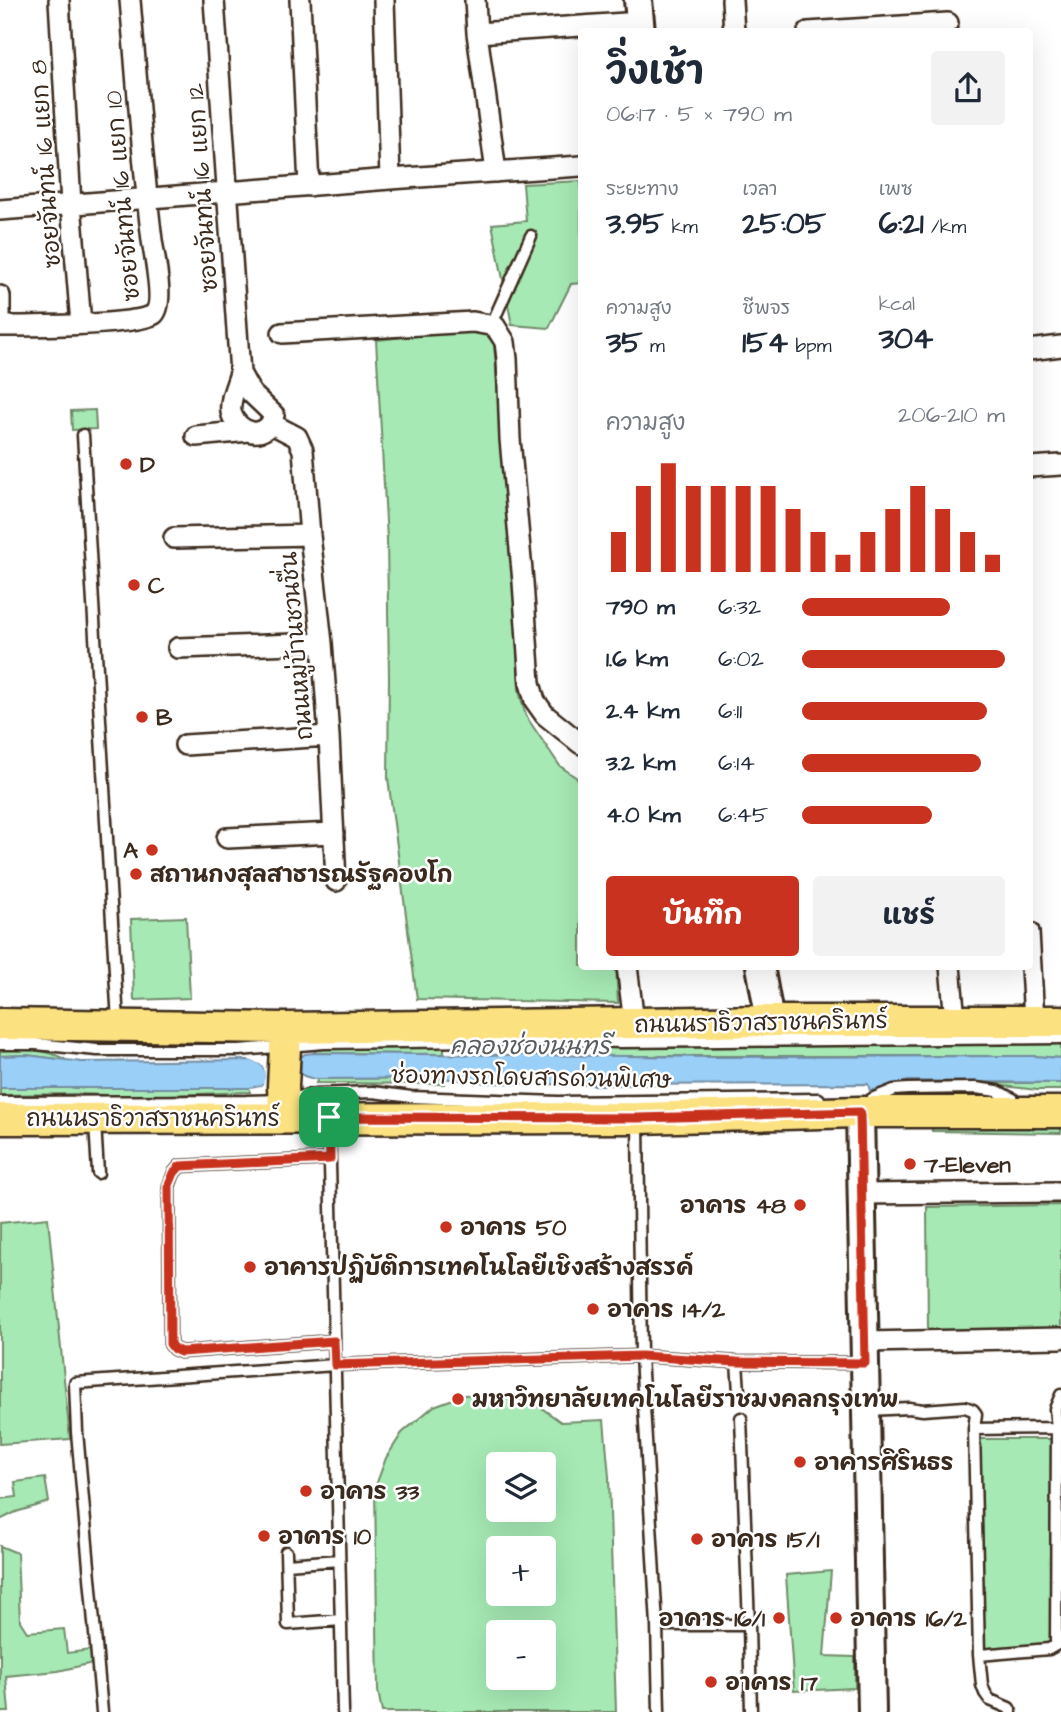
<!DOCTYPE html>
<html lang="th">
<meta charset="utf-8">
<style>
:root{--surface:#fff;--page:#f2f2f3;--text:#1f2937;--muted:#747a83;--accent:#c8321e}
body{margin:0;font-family:"Architects Daughter","Playpen Sans Thai",sans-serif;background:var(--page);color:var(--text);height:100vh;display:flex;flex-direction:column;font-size:26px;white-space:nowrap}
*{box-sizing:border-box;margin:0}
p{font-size:23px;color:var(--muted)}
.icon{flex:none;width:38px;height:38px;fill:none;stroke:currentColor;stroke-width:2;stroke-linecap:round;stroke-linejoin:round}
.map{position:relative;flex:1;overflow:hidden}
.drawer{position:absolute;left:578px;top:28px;width:455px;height:942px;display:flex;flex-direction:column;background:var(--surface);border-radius:7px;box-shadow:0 7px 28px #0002}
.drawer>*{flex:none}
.controls{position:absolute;left:486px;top:1452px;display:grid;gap:14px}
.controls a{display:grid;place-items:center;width:70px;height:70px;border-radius:7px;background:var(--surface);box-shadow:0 7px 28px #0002;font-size:35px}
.pin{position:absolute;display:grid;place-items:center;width:60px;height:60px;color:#fff;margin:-30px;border-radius:14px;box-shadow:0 4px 10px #0006}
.round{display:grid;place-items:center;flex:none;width:74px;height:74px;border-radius:7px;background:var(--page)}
.overview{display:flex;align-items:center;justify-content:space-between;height:119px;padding:0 28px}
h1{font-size:38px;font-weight:700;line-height:52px}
.metrics{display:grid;grid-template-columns:repeat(3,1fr);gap:10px;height:119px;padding:7px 28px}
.metrics div{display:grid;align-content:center}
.metrics b{font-size:30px;font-weight:700}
.metrics small{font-size:19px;font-weight:400}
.metrics p{font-size:19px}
.chart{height:196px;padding:14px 28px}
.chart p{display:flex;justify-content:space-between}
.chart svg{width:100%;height:126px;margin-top:7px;stroke:var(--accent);stroke-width:6}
.button{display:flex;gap:14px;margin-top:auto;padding:14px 28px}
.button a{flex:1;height:80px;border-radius:7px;background:var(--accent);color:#fff;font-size:28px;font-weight:700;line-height:80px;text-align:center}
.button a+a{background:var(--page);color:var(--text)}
ul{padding:0 28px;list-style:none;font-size:23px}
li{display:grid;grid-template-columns:112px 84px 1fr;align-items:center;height:52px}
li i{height:18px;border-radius:9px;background:var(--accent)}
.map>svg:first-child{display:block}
</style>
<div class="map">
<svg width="1061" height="1712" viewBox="0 0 1061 1712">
<rect width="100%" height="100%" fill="#fff"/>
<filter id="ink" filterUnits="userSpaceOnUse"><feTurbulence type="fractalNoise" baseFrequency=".0143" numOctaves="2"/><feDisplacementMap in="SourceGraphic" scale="14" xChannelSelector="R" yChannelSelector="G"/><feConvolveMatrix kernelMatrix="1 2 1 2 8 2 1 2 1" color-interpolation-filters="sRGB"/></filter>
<g filter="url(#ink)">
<path fill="#a6e9b4" stroke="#708a69" stroke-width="2" fill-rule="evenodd" d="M 581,181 L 581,283 L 571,284 L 549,328 L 512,325 L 492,224 L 526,221 L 523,184 Z
M 465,331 C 480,331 485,331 494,344 L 516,621 L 519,691 L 526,716 L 536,731 L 560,766 L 581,781 L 581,966 L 616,966 L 618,1003 L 417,999 L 388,778 L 389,677 L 387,540 L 376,340 Z
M 95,410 L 96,429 L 72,430 L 71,411 Z
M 186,917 L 190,998 L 134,1000 L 131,919 Z
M 918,1042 L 1061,1043 L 1061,1058 L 1033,1056 L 606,1056 L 606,1044 Z
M 444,1045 L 444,1054 L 314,1053 L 317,1047 Z
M 0,1050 C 21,1050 47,1048 66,1060 L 26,1055 L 0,1056 Z
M 444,1078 L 444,1084 L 316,1083 L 318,1079 Z
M 980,1083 L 1061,1083 L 1061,1090 L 1037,1090 Z
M 0,1088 L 250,1088 L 250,1092 L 141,1096 L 76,1094 L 0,1095 Z
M 932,1125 L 1061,1125 L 1061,1133 L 932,1131 Z
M 1061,1205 L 1061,1333 L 928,1334 L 927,1207 Z
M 48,1218 L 70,1439 L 0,1444 L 0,1223 Z
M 494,1394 L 519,1400 L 540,1407 L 561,1422 L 604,1420 L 609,1477 L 616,1712 L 382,1712 L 378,1691 L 375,1488 L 386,1458 L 402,1433 L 434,1406 L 464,1395 ZM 499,1465 L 544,1465 L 544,1510 L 499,1510 ZM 499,1549 L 544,1549 L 544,1594 L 499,1594 ZM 499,1633 L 544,1633 L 544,1678 L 499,1678 Z
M 979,1439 L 1052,1439 L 1053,1640 L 1051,1646 L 982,1651 Z
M 45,1478 L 49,1502 L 16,1512 L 0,1520 L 0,1499 L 17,1497 L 15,1482 Z
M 0,1546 L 17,1553 L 20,1621 L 27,1632 L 64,1629 L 67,1653 L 91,1650 L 93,1663 L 58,1671 L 6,1676 L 9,1712 L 0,1712 Z
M 831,1571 L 824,1656 L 855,1657 L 855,1688 L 794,1691 L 786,1575 Z"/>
<path fill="#9acff8" stroke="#748da1" stroke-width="2" d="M 314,1053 L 718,1057 L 1033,1056 L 1061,1058 L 1061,1083 L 908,1081 L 870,1091 L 868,1084 L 591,1085 L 488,1083 L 441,1078 L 314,1079 L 304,1076 L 299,1072 L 299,1058 L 305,1054 Z
M 26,1055 L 82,1062 L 249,1060 C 252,1061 257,1062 260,1064 C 266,1068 268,1081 262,1085 C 260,1087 252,1087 250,1088 L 0,1088 L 0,1056 Z"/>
<path fill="#fff" d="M 249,1056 L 262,1061 L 267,1067 L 269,1078 L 266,1086 L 262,1090 L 250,1091 L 250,1088 L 261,1086 L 263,1084 L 265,1077 L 264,1068 L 260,1064 L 249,1060 Z"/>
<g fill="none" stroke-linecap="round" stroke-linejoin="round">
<defs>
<path id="lane" d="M 491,326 L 531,236
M 83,435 L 118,1022
M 0,1044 L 36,1044 L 97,1050 L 239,1050 L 324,1043 L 557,1040 L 620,1042 L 1061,1038
M 872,1099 L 894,1090 L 908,1089 L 976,1088 L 997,1091 L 1013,1099
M 0,1102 L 246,1101 L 283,1100 L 315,1094 L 373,1092 L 411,1097 L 558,1102 L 819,1099
M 329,1121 L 343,1712
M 638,1122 L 641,1356 L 657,1625 L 659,1712
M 95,1123 L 98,1173
M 330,1159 L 180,1166 L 174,1173 L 169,1186 L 170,1344 L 174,1349 L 181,1352 L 334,1341
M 737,1362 L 739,1392
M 869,1410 L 909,1408 L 923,1410 L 965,1407 L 973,1410 L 976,1414 L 974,1429 L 1057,1428 L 1056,1645 L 1049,1649 L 979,1655
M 741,1418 L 749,1625 L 751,1712
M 1057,1428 L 1055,1409 L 1061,1395
M 974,1429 L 979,1655 L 982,1685 L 985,1693 L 990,1700 L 1009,1708 L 1011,1712
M 286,1552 L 288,1624 L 341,1620
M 287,1564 L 339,1560
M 657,1625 L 749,1625
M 102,1712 L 77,1432 L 75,1383 L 335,1365 L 641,1356 L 737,1362 L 865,1363"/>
<path id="street" d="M 59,0 L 71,204 L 81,324
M 214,0 L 240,373 L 251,393 L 274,415 C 267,443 236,433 231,412 C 229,400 237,384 240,373
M 300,0 L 309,186
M 384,0 L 390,179
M 475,0 L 477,33 L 496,172
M 732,0 L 734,32
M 808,32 L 948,23
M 477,33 L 640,22
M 0,210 L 390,179 L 581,166
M 0,296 L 0,326
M 0,326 C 23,326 142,326 154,314 C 165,303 154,255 152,240 C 142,161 137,80 130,0
M 282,333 L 473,322 L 495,326 L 505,342 L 507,359 L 510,439 L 523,582 L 530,683 L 535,701 L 545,715 L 581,744
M 1029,350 L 1061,346
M 272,424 L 297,437 L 303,450 L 310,535 L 322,643 L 329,736 L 336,881
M 196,436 L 249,431
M 1029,467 L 1061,465
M 174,538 L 310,535
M 178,648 L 322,643
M 185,745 L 329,736
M 227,838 L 334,833
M 1029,932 L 1034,1020
M 627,966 L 634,1023
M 950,966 L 955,1020
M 862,1194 L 1061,1192
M 865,1342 L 1061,1338"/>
<path id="secondary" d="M 638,0 L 641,32
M 760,966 L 770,1021
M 860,1112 L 872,1712"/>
<path id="primary" d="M 0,1024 L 286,1028 L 770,1021 L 1061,1021
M 284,1117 L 283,1086 L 286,1028
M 0,1119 L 638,1118 L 860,1112 L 1061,1112"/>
</defs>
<use href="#lane" stroke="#3b2a1e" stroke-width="15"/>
<use href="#street" stroke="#3b2a1e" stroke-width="24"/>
<use href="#secondary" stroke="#3b2a1e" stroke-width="32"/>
<use href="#primary" stroke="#3b2a1e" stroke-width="35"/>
<use href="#lane" stroke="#fff" stroke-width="10"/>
<use href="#street" stroke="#fff" stroke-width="19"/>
<use href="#secondary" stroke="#fff" stroke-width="26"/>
<use href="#primary" stroke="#fbe180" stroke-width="30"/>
</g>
</g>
<g fill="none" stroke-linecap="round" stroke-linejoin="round" filter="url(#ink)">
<defs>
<path id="route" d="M 860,1112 L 865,1363 L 737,1362 L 641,1356 L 335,1365 L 334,1341 L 181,1352 L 174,1349 L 170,1344 L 169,1185 L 174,1173 L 180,1166 L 330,1159 L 329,1117 L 638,1118 Z"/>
</defs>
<use href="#route" stroke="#fff" stroke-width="14"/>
<use href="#route" stroke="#c8321e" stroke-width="9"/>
</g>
<g fill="#c8321e" stroke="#fff" stroke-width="2.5">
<circle cx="126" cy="464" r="7"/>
<circle cx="134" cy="585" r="7"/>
<circle cx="142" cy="717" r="7"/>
<circle cx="152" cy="850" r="7"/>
<circle cx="136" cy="874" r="7"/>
<circle cx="910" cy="1164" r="7"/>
<circle cx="800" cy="1205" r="7"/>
<circle cx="446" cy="1227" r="7"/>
<circle cx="250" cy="1267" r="7"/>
<circle cx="593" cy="1309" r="7"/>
<circle cx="458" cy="1399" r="7"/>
<circle cx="800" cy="1462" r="7"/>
<circle cx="306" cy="1491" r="7"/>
<circle cx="264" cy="1536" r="7"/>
<circle cx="697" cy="1539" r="7"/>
<circle cx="779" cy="1618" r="7"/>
<circle cx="836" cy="1618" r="7"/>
<circle cx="711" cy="1682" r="7"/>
</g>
<g text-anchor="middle" stroke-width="5" stroke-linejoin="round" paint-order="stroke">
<g font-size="23" fill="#3b2a1e" stroke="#fff">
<text transform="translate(45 164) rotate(-94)" y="8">ซอยจันทน์ 16 แยก 8</text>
<text transform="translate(202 188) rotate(-94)" y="8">ซอยจันทน์ 16 แยก 12</text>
<text transform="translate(122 196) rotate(-95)" y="8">ซอยจันทน์ 16 แยก 10</text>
<text transform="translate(296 646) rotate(-95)" y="8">ถนนหมู่บ้านชวนชื่น</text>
<text transform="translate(761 1022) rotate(-1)" y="8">ถนนนราธิวาสราชนครินทร์</text>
<text transform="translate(531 1077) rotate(1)" y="8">ช่องทางรถโดยสารด่วนพิเศษ</text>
<text x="153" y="1126">ถนนนราธิวาสราชนครินทร์</text>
</g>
<g font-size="23" font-weight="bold" fill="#3b2a1e" stroke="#fff" text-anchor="start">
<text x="140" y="472">D</text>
<text x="148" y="593">C</text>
<text x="156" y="725">B</text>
<text x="138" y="858" text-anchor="end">A</text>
<text x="150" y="882">สถานกงสุลสาธารณรัฐคองโก</text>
<text x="924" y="1172">7-Eleven</text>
<text x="786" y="1213" text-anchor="end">อาคาร 48</text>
<text x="460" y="1235">อาคาร 50</text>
<text x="264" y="1275">อาคารปฏิบัติการเทคโนโลยีเชิงสร้างสรรค์</text>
<text x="607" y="1317">อาคาร 14/2</text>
<text x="472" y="1407">มหาวิทยาลัยเทคโนโลยีราชมงคลกรุงเทพ</text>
<text x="814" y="1470">อาคารศิรินธร</text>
<text x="320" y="1499">อาคาร 33</text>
<text x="278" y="1544">อาคาร 10</text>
<text x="711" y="1547">อาคาร 15/1</text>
<text x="765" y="1626" text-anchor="end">อาคาร 16/1</text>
<text x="850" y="1626">อาคาร 16/2</text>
<text x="725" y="1690">อาคาร 17</text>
</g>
<g font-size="24" font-style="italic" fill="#585c5f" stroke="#fff">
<text x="530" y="1054">คลองช่องนนทรี</text>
</g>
</g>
</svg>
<div class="controls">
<a><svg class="icon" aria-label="layers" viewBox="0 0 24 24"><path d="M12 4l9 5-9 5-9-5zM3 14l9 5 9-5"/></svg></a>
<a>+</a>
<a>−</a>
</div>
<div class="pin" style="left:329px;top:1117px;background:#1e9e55"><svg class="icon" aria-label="arrive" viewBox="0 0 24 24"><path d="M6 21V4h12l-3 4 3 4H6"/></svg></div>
<section class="drawer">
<div class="overview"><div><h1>วิ่งเช้า</h1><p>06:17 · 5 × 790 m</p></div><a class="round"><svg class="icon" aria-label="share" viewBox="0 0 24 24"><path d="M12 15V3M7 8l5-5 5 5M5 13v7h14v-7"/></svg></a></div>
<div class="metrics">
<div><p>ระยะทาง</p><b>3.95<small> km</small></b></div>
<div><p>เวลา</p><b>25:05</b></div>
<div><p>เพซ</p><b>6:21<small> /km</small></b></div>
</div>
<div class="metrics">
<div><p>ความสูง</p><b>35<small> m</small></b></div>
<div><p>ชีพจร</p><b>154<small> bpm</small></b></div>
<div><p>kcal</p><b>304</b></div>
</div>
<div class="chart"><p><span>ความสูง</span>206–210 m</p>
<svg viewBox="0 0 160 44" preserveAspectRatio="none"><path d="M5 44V30M15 44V14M25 44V6M35 44V14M45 44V14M55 44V14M65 44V14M75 44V22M85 44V30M95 44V38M105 44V30M115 44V22M125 44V14M135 44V22M145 44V30M155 44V38"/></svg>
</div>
<ul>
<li><b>790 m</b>6:32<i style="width:73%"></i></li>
<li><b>1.6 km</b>6:02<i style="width:100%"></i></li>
<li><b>2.4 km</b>6:11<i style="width:91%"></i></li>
<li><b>3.2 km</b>6:14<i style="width:88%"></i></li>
<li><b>4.0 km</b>6:45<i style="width:64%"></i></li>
</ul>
<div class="button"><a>บันทึก</a><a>แชร์</a></div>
</section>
</div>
